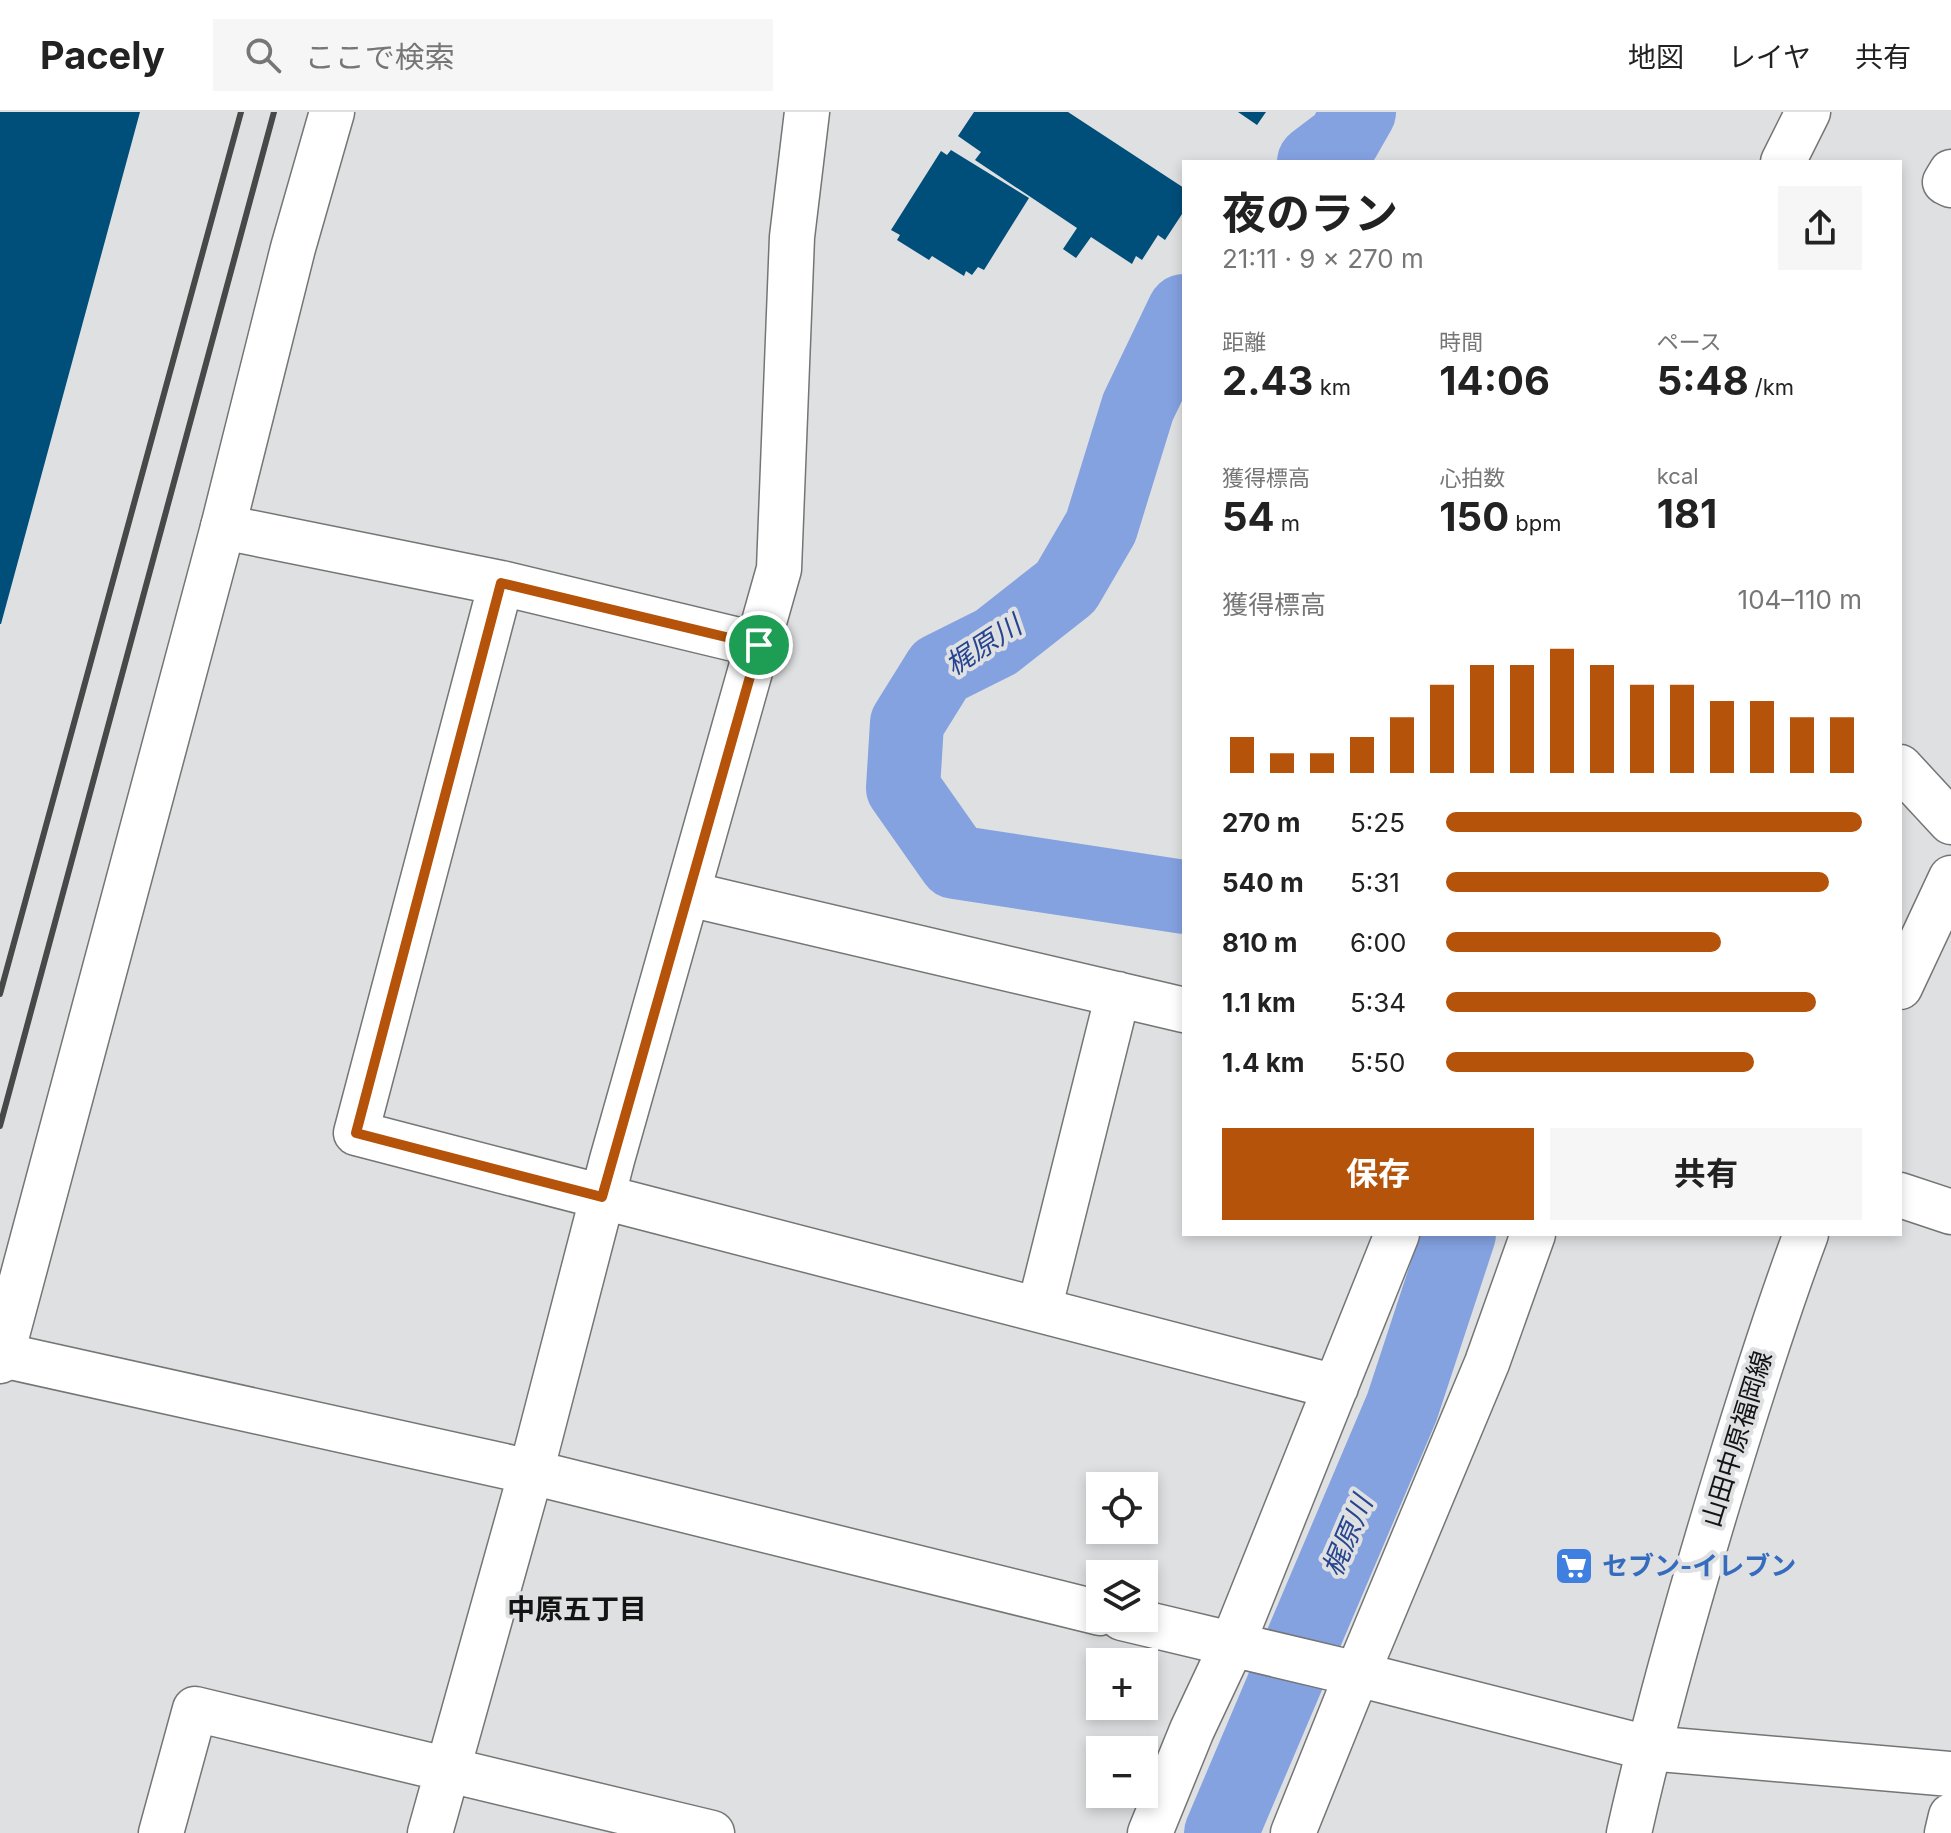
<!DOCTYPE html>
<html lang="ja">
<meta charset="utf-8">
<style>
:root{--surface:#fff;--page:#f6f6f6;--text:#222;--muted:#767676;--line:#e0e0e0;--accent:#b45309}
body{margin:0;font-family:Inter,"Noto Sans JP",sans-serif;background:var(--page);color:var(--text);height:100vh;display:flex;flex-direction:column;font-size:30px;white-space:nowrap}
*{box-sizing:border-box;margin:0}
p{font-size:26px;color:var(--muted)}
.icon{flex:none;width:44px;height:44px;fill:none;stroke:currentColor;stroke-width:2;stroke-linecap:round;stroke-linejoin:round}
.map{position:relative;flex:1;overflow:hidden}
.side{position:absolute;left:1182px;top:48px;width:720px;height:1076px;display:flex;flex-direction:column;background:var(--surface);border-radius:0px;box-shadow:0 4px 12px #0003}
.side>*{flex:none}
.controls{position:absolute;left:1086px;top:1360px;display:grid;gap:16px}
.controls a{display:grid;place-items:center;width:72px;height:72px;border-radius:0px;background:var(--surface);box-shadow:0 4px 12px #0003;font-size:40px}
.pin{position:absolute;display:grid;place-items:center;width:68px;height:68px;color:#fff;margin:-34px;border:4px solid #fff;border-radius:50%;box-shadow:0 2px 8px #0007}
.round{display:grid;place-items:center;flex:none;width:84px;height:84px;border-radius:0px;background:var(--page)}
.headline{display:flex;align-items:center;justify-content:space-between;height:136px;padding:0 40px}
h1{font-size:44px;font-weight:700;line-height:60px}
.figures{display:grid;grid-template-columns:repeat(3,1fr);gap:12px;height:136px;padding:8px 40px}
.figures div{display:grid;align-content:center}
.figures b{font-size:40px;font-weight:700}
.figures small{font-size:22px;font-weight:400}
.figures p{font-size:22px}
.chart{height:224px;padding:16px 40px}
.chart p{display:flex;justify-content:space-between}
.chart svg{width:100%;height:144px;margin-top:8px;stroke:var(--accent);stroke-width:6}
.button{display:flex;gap:16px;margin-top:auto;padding:16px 40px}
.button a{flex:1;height:92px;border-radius:0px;background:var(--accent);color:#fff;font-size:32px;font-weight:700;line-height:92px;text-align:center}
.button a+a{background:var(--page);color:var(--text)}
ul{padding:0 40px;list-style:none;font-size:26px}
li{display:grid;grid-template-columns:128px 96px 1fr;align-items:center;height:60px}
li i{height:20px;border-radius:10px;background:var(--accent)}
header{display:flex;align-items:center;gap:48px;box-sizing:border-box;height:112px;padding:0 40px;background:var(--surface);border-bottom:2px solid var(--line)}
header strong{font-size:38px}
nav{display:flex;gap:44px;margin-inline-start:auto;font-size:28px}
.search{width:560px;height:72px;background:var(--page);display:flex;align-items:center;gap:20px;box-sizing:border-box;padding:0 28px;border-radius:0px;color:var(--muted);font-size:30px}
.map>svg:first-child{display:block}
</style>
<header>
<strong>Pacely</strong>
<div class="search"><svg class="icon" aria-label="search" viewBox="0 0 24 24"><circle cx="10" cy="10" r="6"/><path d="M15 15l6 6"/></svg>ここで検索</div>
<nav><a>地図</a><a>レイヤ</a><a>共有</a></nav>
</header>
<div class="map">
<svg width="1951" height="1721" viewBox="0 0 1951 1721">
<rect width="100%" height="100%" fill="#dfe0e1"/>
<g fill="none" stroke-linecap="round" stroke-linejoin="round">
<path stroke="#84a1e0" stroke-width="74" d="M 1314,50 L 1343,28 L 1359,0
M 1184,199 L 1138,295 L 1101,415 L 1066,475 L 996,530 L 940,558 L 907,611 L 903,676 L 955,750 L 1184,785
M 1221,1721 L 1402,1295 L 1459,1122"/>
</g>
<path fill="#004e7a" d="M 0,0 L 140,0 L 1,512 L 0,512 Z
M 974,0 L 1068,0 L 1184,76 L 1184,99 L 1165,128 L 1158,123 L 1142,148 L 1136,144 L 1132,152 L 1091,125 L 1076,146 L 1063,137 L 1077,116 L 975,48 L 981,40 L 958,24 Z
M 1238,0 L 1266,0 L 1257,13 Z
M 951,38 L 1029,86 L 984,158 L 978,155 L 972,163 L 966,159 L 964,164 L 932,144 L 929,148 L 897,128 L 900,123 L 891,118 L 941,39 L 947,43 Z"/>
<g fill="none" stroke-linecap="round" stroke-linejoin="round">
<defs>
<path id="minor" d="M 1951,60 L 1945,70 L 1951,73
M 223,415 L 501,471 L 759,533
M 501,471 L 356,1021 L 1336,1275
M 689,782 L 1184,898
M 1900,1083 L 1951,1100
M 1039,1198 L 1118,882
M 2,1243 L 531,1360 L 1100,1501
M 1122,1506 L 1357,1562 L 1487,1251 L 1533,1122
M 161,1721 L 195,1597 L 712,1721
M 430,1721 L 531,1360 L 612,1048 L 779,457 L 792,125 L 807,0
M 1150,1721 L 1192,1618 L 1232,1533 L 1397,1122
M 1293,1721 L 1357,1562 L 1648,1636 L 1951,1662
M 1947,1721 L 1951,1704"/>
<path id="tertiary" d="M 0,1249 L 223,415 L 293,136 L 332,0"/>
<path id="secondary" d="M 1783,50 L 1808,0
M 1900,655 L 1951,710
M 1900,875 L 1951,766
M 1629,1721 C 1656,1600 1690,1482 1726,1364 C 1751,1282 1776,1202 1806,1122"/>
</defs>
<use href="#minor" stroke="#747575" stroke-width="47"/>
<use href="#tertiary" stroke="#747575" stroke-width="47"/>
<use href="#secondary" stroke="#747575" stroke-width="47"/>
<use href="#minor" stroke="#fff" stroke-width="44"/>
<use href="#tertiary" stroke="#fff" stroke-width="44"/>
<use href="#secondary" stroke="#fff" stroke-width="44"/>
<path stroke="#474848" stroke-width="6" d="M 0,882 L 241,0
M 0,1014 L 274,0"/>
</g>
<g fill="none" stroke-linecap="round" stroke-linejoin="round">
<defs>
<path id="route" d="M 501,471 L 759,533 L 602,1085 L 356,1021 Z"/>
</defs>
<use href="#route" stroke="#fff" stroke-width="16"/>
<use href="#route" stroke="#b45309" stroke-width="10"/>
</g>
<defs>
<symbol id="supermarket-square" viewBox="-11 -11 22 22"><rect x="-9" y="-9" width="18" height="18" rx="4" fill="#3f7fe0" stroke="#dfe0e1"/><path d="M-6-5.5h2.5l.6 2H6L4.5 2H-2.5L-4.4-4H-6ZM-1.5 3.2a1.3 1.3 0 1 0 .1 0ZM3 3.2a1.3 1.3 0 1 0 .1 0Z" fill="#fff"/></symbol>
</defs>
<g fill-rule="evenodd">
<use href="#supermarket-square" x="1552" y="1432" width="44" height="44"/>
</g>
<g text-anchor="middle" stroke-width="8" stroke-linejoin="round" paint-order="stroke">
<g font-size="26" fill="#131414" stroke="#dfe0e1">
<text transform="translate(1737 1327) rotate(-73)" y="9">山田中原福岡線</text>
</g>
<g font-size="26" font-weight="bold" fill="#366cbe" stroke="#dfe0e1" text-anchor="start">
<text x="1602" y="1463">セブン-イレブン</text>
</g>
<g font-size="28" font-style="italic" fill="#274590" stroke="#dfe0e1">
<text transform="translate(983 533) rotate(-33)" y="10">梶原川</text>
<text transform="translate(1347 1424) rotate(-67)" y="10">梶原川</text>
</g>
<g font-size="28" font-weight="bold" fill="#131414" stroke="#dfe0e1">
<text x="577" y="1507">中原五丁目</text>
</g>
</g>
</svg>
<div class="controls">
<a><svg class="icon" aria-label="locate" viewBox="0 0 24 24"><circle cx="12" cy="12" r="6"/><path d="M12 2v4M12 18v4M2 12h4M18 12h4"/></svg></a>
<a><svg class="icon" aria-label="layers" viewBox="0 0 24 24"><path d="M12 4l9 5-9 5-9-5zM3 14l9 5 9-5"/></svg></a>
<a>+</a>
<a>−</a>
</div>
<div class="pin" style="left:759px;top:533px;background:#1e9e55"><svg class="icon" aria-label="arrive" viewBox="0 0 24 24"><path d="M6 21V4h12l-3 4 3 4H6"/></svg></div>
<section class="side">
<div class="headline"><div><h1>夜のラン</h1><p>21:11 · 9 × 270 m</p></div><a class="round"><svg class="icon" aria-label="share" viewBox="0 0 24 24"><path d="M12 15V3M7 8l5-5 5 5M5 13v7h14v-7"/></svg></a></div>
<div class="figures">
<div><p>距離</p><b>2.43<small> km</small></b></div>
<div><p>時間</p><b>14:06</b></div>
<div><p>ペース</p><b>5:48<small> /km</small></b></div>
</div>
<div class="figures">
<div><p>獲得標高</p><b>54<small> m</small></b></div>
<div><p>心拍数</p><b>150<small> bpm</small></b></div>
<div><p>kcal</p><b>181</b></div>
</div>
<div class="chart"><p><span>獲得標高</span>104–110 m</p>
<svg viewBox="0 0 160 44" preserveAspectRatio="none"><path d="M5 44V33M15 44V38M25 44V38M35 44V33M45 44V27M55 44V17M65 44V11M75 44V11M85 44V6M95 44V11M105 44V17M115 44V17M125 44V22M135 44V22M145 44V27M155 44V27"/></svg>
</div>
<ul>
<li><b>270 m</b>5:25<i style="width:100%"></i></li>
<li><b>540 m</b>5:31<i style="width:92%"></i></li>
<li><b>810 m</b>6:00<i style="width:66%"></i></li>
<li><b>1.1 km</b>5:34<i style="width:89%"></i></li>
<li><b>1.4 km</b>5:50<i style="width:74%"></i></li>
</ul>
<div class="button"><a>保存</a><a>共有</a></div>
</section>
</div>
